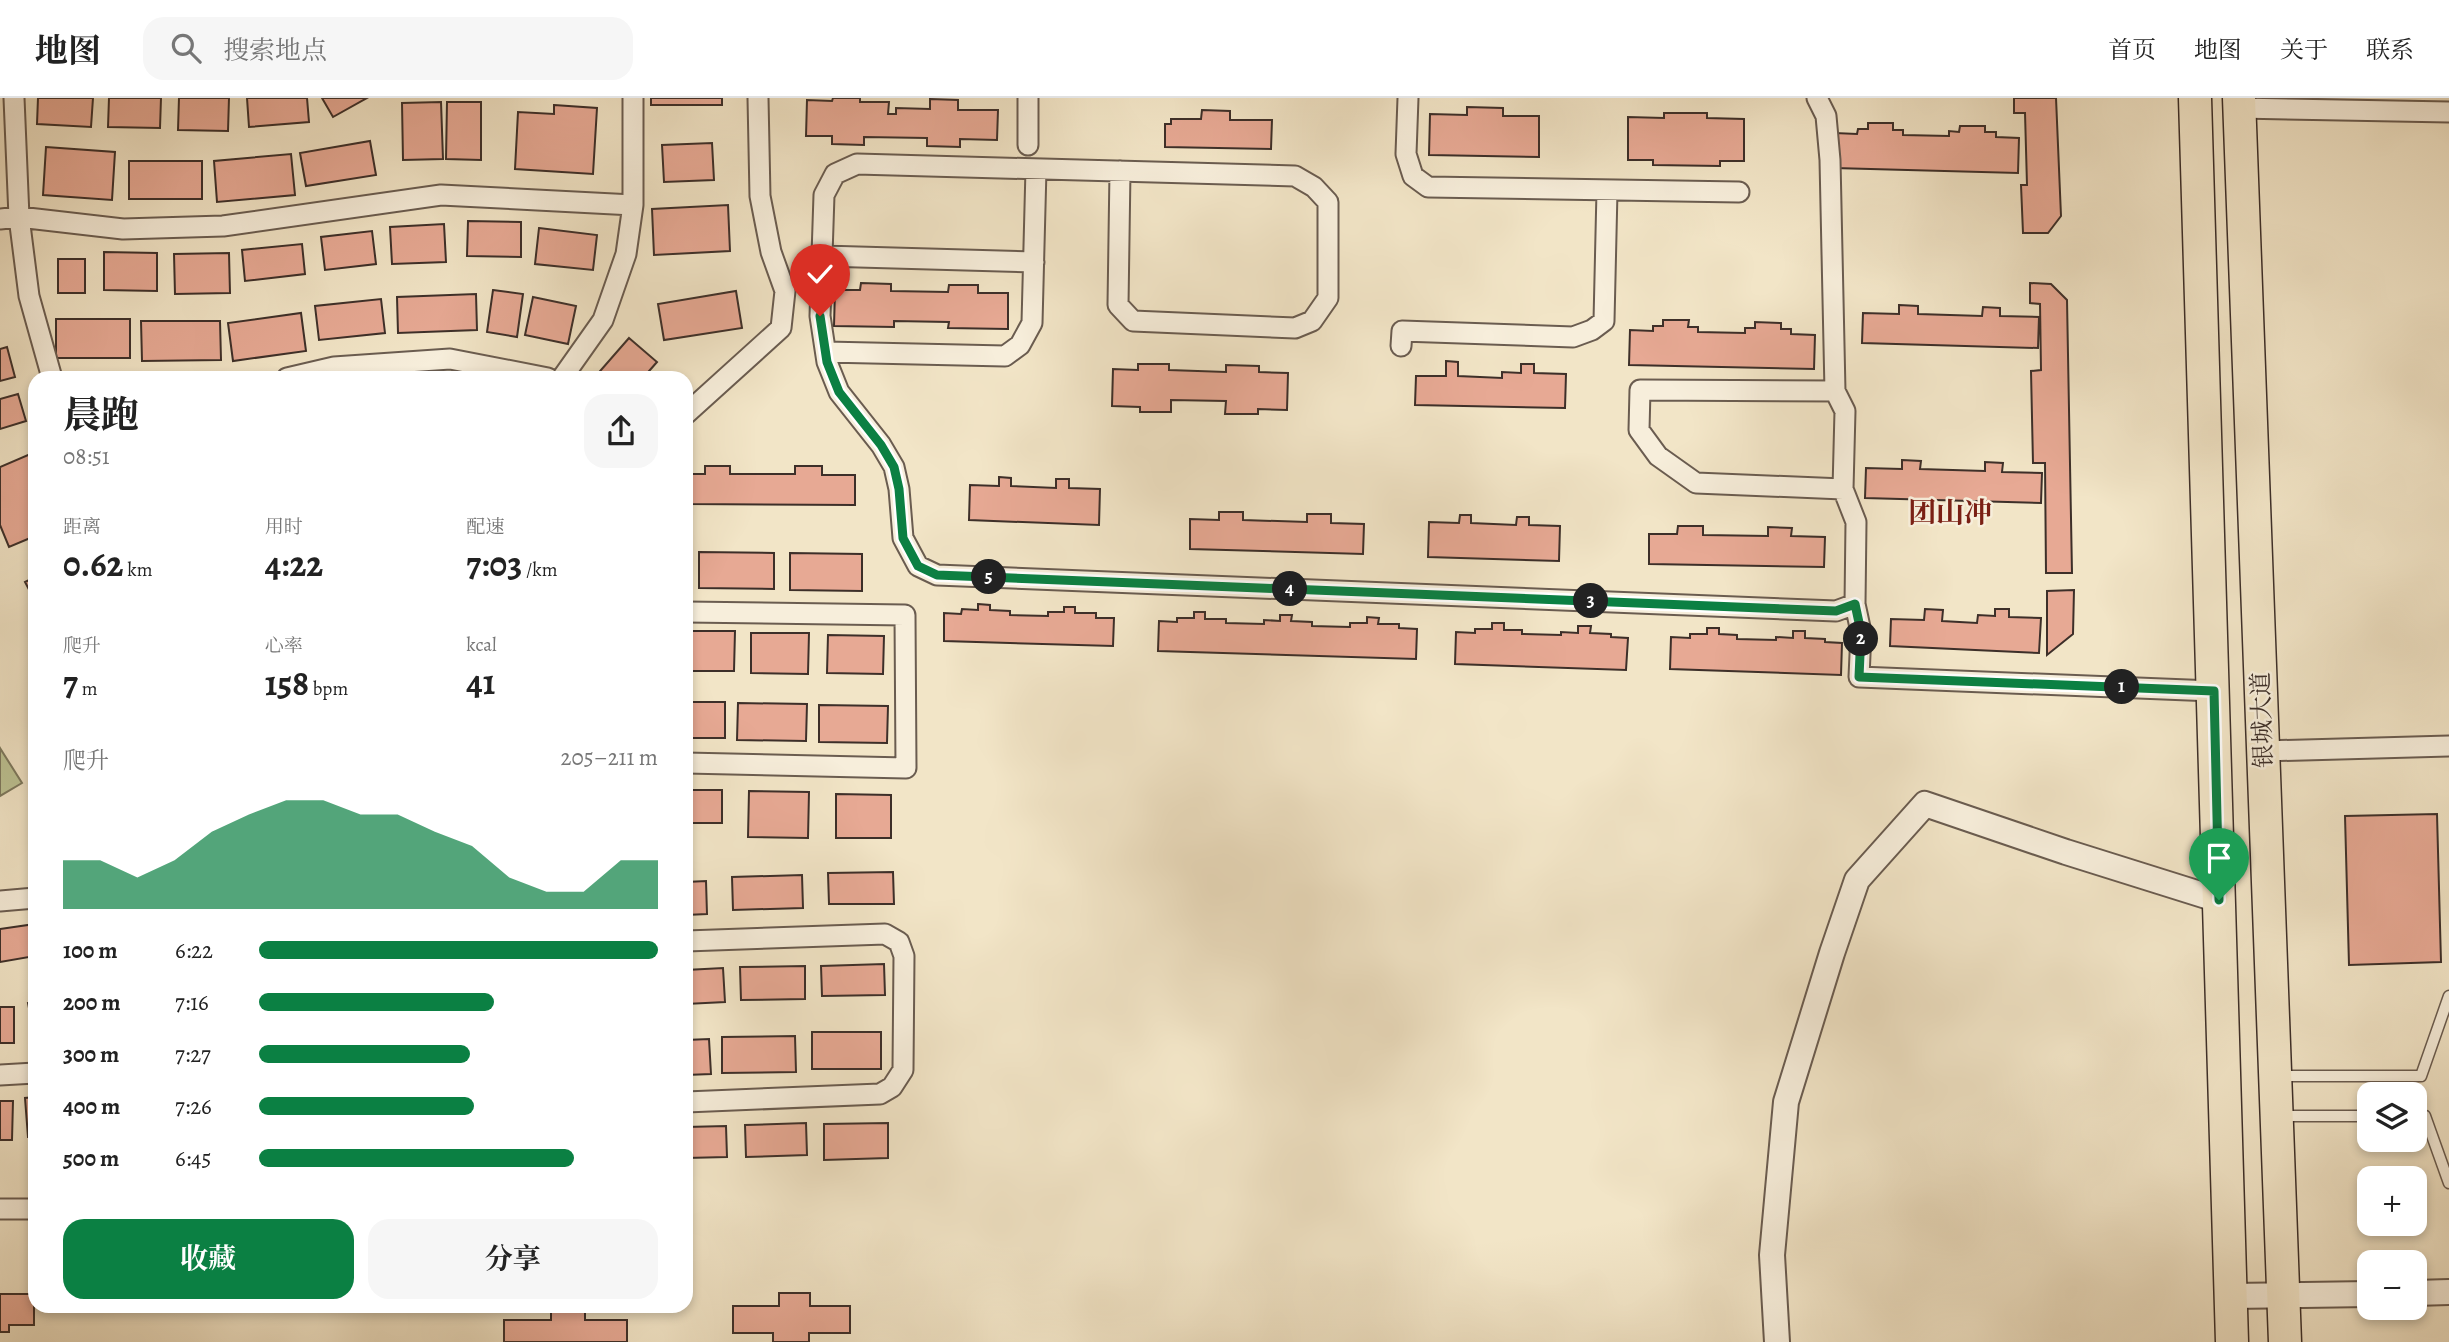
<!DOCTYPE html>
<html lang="zh">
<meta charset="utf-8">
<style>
:root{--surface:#fff;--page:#f6f6f6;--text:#222;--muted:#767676;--line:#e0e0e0;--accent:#0b8043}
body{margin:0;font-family:Alegreya,"Noto Serif SC",serif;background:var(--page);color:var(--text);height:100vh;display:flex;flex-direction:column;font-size:26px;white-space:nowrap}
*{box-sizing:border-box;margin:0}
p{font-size:23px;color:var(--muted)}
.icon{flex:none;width:38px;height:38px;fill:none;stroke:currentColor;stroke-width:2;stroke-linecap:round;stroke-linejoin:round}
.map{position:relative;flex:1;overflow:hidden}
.details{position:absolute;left:28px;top:273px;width:665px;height:942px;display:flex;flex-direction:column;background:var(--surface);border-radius:21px;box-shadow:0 4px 10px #0003}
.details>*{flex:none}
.buttons{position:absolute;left:2357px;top:984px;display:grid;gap:14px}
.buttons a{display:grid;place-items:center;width:70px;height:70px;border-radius:14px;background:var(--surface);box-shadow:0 4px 10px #0003;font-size:35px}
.pin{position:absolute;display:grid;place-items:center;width:60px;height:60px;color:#fff;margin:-72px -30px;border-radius:50% 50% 50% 0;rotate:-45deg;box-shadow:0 0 7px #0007}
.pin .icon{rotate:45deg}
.km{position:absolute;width:35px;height:35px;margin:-18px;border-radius:50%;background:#222;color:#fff;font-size:19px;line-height:35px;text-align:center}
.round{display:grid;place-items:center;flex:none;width:74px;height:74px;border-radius:21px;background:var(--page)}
.head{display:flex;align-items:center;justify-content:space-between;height:119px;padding:0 35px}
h1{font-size:38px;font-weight:700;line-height:52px}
.metrics{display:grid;grid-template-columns:repeat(3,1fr);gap:10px;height:119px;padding:7px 35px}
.metrics div{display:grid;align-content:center}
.metrics b{font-size:35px;font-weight:700}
.metrics small{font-size:19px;font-weight:400}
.metrics p{font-size:19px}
.chart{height:196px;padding:14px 35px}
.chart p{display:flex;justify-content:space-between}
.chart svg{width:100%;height:126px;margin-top:7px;fill:var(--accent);opacity:.7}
.button{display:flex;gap:14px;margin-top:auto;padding:14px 35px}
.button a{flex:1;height:80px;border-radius:21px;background:var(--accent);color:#fff;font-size:28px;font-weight:700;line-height:80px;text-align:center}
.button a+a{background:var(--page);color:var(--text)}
ul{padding:0 35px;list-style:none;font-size:23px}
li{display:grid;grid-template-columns:112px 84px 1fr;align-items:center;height:52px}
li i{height:18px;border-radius:9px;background:var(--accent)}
header{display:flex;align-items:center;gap:42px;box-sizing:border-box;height:98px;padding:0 35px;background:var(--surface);border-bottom:2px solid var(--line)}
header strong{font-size:33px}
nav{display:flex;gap:38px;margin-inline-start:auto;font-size:24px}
.search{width:490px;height:63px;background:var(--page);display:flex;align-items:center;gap:18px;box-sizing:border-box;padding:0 24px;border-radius:21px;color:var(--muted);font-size:26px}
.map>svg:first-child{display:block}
</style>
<header>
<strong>地图</strong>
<div class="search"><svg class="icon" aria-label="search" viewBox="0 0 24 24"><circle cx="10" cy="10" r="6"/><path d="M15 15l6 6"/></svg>搜索地点</div>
<nav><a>首页</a><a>地图</a><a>关于</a><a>联系</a></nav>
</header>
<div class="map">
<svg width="2449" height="1244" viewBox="0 0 2449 1244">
<rect width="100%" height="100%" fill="#f2e5c7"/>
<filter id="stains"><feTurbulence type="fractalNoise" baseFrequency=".00286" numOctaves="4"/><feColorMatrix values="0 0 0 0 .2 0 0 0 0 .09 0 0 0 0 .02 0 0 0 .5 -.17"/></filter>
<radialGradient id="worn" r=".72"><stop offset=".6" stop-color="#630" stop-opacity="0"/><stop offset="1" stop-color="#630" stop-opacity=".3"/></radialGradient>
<path fill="#bdc394" stroke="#7d795e" stroke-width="2" d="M 0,650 L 22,685 L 0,698 Z"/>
<path fill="#e7a994" stroke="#3d2f29" stroke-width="2" d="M 38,0 L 93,0 L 91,29 L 37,26 Z
M 109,0 L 161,0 L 160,30 L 108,29 Z
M 179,0 L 229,0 L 228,33 L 178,32 Z
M 247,0 L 307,0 L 309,24 L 249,29 Z
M 322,0 L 367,0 L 333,19 Z
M 651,0 L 722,0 L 722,7 L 651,7 Z
M 833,0 L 860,0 L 860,4 L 889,4 L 888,16 L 896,16 L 896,10 L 930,11 L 930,1 L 958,2 L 958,12 L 998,12 L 997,42 L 960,41 L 960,49 L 927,48 L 927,40 L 864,39 L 864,47 L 832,46 L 832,38 L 806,38 L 807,2 L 832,3 Z
M 2014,0 L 2056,0 L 2061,118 L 2048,135 L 2023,135 L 2021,87 L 2027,87 L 2025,15 L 2014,15 Z
M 441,4 L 443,61 L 403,62 L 402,5 Z
M 447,4 L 481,4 L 481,62 L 446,61 Z
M 554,7 L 597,10 L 593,76 L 515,71 L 518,14 L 554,16 Z
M 1467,9 L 1503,10 L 1503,18 L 1539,18 L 1539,59 L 1429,57 L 1430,16 L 1467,17 Z
M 1202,12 L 1230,13 L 1230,22 L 1272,22 L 1271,51 L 1165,49 L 1165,26 L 1171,26 L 1171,21 L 1201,21 Z
M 1664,15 L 1707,15 L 1707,20 L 1744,21 L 1744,63 L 1720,63 L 1720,68 L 1653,67 L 1653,62 L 1628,62 L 1628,19 L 1664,20 Z
M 1868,25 L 1893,25 L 1893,32 L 1903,32 L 1903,37 L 1949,38 L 1949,33 L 1959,34 L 1960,28 L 1985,28 L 1985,34 L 1996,34 L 1996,39 L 2019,40 L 2018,75 L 1834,70 L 1835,35 L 1857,36 L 1858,31 L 1868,31 Z
M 370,43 L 376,77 L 306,88 L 300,55 Z
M 712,45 L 714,82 L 664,84 L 662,47 Z
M 46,49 L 115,54 L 112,102 L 43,97 Z
M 291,56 L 295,97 L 217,104 L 214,63 Z
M 129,63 L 202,63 L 202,101 L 129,101 Z
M 728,107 L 730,153 L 654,157 L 652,111 Z
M 468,123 L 521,124 L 521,159 L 467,158 Z
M 444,126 L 446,164 L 392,166 L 390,129 Z
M 539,130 L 597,137 L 593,172 L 535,166 Z
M 372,133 L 376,166 L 325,172 L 321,139 Z
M 302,146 L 305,176 L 245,183 L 242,152 Z
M 104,154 L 157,155 L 157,193 L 104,192 Z
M 229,155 L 230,195 L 175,196 L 174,156 Z
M 58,161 L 85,161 L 85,195 L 58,195 Z
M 861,185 L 891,186 L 891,193 L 948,194 L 949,187 L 978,187 L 978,195 L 1008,195 L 1008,231 L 948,230 L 949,224 L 894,223 L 894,229 L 834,228 L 835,192 L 860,192 Z
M 2030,185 L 2051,186 L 2067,202 L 2072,475 L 2046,475 L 2045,365 L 2033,365 L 2031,273 L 2041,272 L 2040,206 L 2030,205 Z
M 493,192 L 523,196 L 517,239 L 487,234 Z
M 736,193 L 742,230 L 664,242 L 658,206 Z
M 476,196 L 477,232 L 398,235 L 397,199 Z
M 533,199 L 576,208 L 568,246 L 525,237 Z
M 381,201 L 385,235 L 319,242 L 315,208 Z
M 1899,207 L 1918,208 L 1918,216 L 1982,218 L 1983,209 L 2000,210 L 2000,218 L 2039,219 L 2038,250 L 1862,245 L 1863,215 L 1899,216 Z
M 301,215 L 306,253 L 233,263 L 228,225 Z
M 56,221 L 130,221 L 130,260 L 56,260 Z
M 1663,222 L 1689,222 L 1688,229 L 1698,229 L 1698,234 L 1745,235 L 1745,230 L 1755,230 L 1755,224 L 1781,225 L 1781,231 L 1791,231 L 1791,236 L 1815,237 L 1814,271 L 1629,267 L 1630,232 L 1653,233 L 1653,228 L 1663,228 Z
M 141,223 L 220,223 L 221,262 L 142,263 Z
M 629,240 L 657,264 L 643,280 L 594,280 Z
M 7,249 L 15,279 L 0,283 L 0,251 Z
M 1446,263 L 1458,264 L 1458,278 L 1502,280 L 1502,274 L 1521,275 L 1521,266 L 1534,266 L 1534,275 L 1566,276 L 1565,310 L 1415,307 L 1416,278 L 1446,278 Z
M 1138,266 L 1169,266 L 1169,272 L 1226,274 L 1226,267 L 1259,268 L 1259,274 L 1288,275 L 1287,312 L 1258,311 L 1258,316 L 1225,316 L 1226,303 L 1171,302 L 1171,314 L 1140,314 L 1140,309 L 1112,308 L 1113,271 L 1138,272 Z
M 18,296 L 26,323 L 0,331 L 0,301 Z
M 35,354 L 35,438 L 9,449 L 0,427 L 0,369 Z
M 1902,362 L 1921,363 L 1920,371 L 1985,373 L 1985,364 L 2003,365 L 2002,374 L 2042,375 L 2041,405 L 1865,400 L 1866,370 L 1902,371 Z
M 705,368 L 730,368 L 730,376 L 795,376 L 795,368 L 822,368 L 822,377 L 855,377 L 855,407 L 686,406 L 686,376 L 705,376 Z
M 999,379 L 1011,380 L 1011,388 L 1056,390 L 1056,381 L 1069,381 L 1069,390 L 1100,391 L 1099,427 L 969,422 L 970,387 L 999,388 Z
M 1219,414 L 1243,414 L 1243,422 L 1307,424 L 1307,416 L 1331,416 L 1331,425 L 1364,426 L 1363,456 L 1190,451 L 1190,421 L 1219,422 Z
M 1460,417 L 1471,417 L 1471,425 L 1516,427 L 1517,419 L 1529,419 L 1529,427 L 1560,428 L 1559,463 L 1428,459 L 1429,424 L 1459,425 Z
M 1678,428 L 1703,428 L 1703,437 L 1768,438 L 1768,429 L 1792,430 L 1791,438 L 1825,439 L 1824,469 L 1649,466 L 1649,436 L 1677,436 Z
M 699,454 L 774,455 L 774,491 L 699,490 Z
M 790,455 L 862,456 L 862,493 L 790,492 Z
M 35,479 L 35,503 L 25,484 Z
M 2074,492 L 2073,536 L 2047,557 L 2047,493 Z
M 978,506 L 990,507 L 990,512 L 1010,513 L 1010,517 L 1048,518 L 1048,514 L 1064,514 L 1064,509 L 1075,509 L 1075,515 L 1096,515 L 1096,520 L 1114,520 L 1113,548 L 944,543 L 944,515 L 961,516 L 962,511 L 978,512 Z
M 1925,511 L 1943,512 L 1942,523 L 1977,525 L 1978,517 L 1995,518 L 1995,511 L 2009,511 L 2009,519 L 2041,520 L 2039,555 L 1890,548 L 1891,521 L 1924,522 Z
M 1194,514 L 1205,514 L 1205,521 L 1226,521 L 1226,525 L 1264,526 L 1264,522 L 1280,523 L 1280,517 L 1292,517 L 1291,523 L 1312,524 L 1312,528 L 1350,529 L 1350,525 L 1367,525 L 1367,519 L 1379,520 L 1378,526 L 1399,526 L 1399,530 L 1417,531 L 1416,561 L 1158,553 L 1159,523 L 1177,524 L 1177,520 L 1194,520 Z
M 1492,525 L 1504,525 L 1504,532 L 1522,532 L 1522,536 L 1561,537 L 1561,534 L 1578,535 L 1578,528 L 1591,528 L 1590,535 L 1611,536 L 1611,539 L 1628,540 L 1626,572 L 1455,566 L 1456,534 L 1475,535 L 1475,531 L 1492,531 Z
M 1707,530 L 1719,530 L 1719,536 L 1737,537 L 1737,541 L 1776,542 L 1776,539 L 1793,540 L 1793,533 L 1805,533 L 1805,540 L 1825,541 L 1825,544 L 1842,545 L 1841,577 L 1670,571 L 1671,539 L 1690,540 L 1690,536 L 1707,536 Z
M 686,533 L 735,533 L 734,573 L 686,573 Z
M 751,535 L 809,535 L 808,576 L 751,575 Z
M 828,537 L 884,538 L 883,576 L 827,575 Z
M 686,604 L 725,604 L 725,640 L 686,640 Z
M 738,605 L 807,606 L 806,643 L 737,642 Z
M 819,607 L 888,608 L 887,645 L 819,644 Z
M 686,692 L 722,692 L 722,725 L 686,725 Z
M 749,693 L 809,694 L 808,740 L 748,739 Z
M 836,696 L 891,697 L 891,740 L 836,740 Z
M 2437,716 L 2441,864 L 2349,867 L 2345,718 Z
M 893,774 L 894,806 L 829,806 L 828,775 Z
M 802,777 L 803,810 L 733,812 L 732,779 Z
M 706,783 L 707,816 L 686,817 L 686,784 Z
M 35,826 L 35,858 L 0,864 L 0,831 Z
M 884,866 L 885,897 L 822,898 L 821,868 Z
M 805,868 L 805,901 L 741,902 L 740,869 Z
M 723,870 L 725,904 L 686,906 L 686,872 Z
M 35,903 L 35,941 L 28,905 Z
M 0,909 L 14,909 L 14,945 L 0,945 Z
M 812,934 L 881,934 L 881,971 L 812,971 Z
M 795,938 L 796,974 L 722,975 L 722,939 Z
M 709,941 L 711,976 L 686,977 L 686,942 Z
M 35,999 L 35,1039 L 28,1039 L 25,1000 Z
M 0,1003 L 13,1003 L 12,1042 L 0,1042 Z
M 806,1025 L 807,1057 L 746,1059 L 745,1027 Z
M 888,1025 L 888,1060 L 824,1062 L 824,1026 Z
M 726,1028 L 727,1059 L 686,1060 L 686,1029 Z
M 779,1195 L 810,1195 L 810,1208 L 850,1208 L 850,1235 L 809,1235 L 809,1244 L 773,1244 L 773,1235 L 733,1235 L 733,1208 L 779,1208 Z
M 0,1196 L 34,1196 L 34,1227 L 9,1227 L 9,1234 L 0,1234 Z
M 199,1208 L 235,1208 L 235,1209 L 199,1209 Z
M 351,1208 L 387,1208 L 387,1209 L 351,1209 Z
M 551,1208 L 585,1208 L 585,1222 L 627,1222 L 627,1244 L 504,1244 L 504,1222 L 551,1222 Z"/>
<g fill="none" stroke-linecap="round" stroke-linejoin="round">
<defs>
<path id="service" d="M 2278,978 L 2421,978 L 2449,898
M 2280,1018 L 2370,1018
M 2415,1018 L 2425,1018 L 2449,1085"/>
<path id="minor" d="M 14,0 L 19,119 L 29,198 L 52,280
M 1028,0 L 1028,47
M 1408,0 L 1406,56 L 1413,78 L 1428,89 L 1739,94
M 2239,10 L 2449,14
M 1120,73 L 1118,207 L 1133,223 L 1295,230 L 1312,223 L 1328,200 L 1328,104 L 1314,89 L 1295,78 L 857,66 L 835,76 L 824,97 L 820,218 L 827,264 L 839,294 L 881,347 L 894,369 L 899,391 L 903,440 L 918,468 L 937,477 L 1836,513 L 1855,506 L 1856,424 L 1843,391 L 1845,313 L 1835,293 L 1830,62 L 1826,18 L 1817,0
M 0,121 L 19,119 L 123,131 L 223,128 L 441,97 L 633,107
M 823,158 L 1034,164
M 1401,248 L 1402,233 L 1573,239 L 1592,232 L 1604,223 L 1607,93
M 826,254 L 1005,258 L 1020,247 L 1032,225 L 1036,71
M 287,280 L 334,269 L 450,261 L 548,280
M 562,280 L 603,222 L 626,156 L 633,107 L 633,0
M 1835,293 L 1640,292 L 1639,332 L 1658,358 L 1696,385 L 1843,391
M 686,316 L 781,230 L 785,193 L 771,154 L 760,98 L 758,0
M 1855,506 L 1861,534 L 1859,579 L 2213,593
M 686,514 L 905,517 L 906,670 L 686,665
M 2263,653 L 2449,648
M 0,803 L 35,800
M 686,843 L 885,836 L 899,844 L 904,858 L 903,972 L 892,989 L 880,996 L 686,1004
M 0,977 L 35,975
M 0,1111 L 35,1111"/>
<path id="tertiary" d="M 2415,1195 L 2449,1194
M 2230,1198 L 2370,1196
M 1777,1244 L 1772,1157 L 1786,1004 L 1832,855 L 1857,782 L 1925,706 L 2066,754 L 2219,802"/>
<path id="primary" d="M 2195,0 L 2232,1244
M 2239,0 L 2285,1244"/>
</defs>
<use href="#service" stroke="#6a5c50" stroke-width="13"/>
<use href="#minor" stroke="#6a5c50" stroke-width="23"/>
<use href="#tertiary" stroke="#6a5c50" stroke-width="28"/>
<use href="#primary" stroke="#3d2f29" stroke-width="35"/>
<use href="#service" stroke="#f7eedb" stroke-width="10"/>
<use href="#minor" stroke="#f7eedb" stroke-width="19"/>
<use href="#tertiary" stroke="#f7eedb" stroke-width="24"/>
<use href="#primary" stroke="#f2e5c7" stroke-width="32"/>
</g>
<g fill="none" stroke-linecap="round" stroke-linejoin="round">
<defs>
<path id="route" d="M 820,218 L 827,264 L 839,294 L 881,347 L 894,369 L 899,391 L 903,440 L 918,468 L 937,477 L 1836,513 L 1855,506 L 1861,534 L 1859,579 L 2214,593 L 2219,802"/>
</defs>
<use href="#route" stroke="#fff" stroke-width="14"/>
<use href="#route" stroke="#0b8043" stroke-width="9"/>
</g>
<g text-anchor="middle" stroke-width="5" stroke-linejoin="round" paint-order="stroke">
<g font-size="24" fill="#3d2f29" stroke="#f7eedb">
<text transform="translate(2262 622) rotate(-92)" y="8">银城大道</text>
</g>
<g font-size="28" font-weight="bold" fill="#7a1f14" stroke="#f7eedb">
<text x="1950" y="424">团山冲</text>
</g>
</g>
<rect width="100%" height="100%" filter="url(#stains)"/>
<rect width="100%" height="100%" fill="url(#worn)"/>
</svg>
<div class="buttons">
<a><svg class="icon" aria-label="layers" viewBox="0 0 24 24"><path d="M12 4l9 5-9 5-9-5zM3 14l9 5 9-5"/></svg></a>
<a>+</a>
<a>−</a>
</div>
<div class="pin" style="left:2219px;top:802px;background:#1e9e55"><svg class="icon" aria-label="arrive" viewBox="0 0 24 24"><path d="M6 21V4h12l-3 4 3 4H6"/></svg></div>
<div class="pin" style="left:820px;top:218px;background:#d93025"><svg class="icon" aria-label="check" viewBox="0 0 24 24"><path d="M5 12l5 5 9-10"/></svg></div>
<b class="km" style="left:2122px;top:589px">1</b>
<b class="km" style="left:1861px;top:541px">2</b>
<b class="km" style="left:1591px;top:503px">3</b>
<b class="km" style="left:1290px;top:491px">4</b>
<b class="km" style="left:989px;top:479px">5</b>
<section class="details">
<div class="head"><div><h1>晨跑</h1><p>08:51</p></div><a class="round"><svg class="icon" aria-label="share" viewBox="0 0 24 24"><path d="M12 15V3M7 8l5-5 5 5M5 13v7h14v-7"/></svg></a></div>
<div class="metrics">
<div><p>距离</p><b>0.62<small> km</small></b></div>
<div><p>用时</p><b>4:22</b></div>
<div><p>配速</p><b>7:03<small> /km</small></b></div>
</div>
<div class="metrics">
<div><p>爬升</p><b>7<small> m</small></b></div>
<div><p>心率</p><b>158<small> bpm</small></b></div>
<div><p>kcal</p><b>41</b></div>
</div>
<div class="chart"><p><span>爬升</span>205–211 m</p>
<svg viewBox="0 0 160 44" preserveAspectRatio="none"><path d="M0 44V27L10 27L20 33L30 27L40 17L50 11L60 6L70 6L80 11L90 11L100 17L110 22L120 33L130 38L140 38L150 27L160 27V44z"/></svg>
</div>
<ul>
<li><b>100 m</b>6:22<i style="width:100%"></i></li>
<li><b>200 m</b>7:16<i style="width:59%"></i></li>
<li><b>300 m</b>7:27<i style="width:53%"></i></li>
<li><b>400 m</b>7:26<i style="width:54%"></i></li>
<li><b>500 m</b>6:45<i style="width:79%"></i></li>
</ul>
<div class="button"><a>收藏</a><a>分享</a></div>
</section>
</div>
